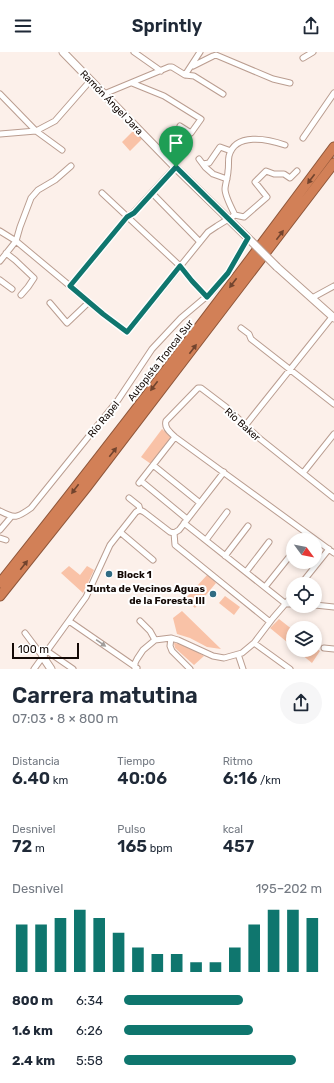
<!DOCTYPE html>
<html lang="es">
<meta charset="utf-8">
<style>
:root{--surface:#fff;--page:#f6f6f7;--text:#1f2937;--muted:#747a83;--accent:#0f766e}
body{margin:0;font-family:Rubik,sans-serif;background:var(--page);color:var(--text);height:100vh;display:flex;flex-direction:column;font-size:15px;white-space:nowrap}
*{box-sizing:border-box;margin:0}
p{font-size:13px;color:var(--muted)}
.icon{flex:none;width:22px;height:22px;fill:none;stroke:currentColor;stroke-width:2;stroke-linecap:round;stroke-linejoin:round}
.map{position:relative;height:617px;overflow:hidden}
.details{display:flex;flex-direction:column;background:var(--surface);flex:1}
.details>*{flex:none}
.needle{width:26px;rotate:122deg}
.tools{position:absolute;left:286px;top:481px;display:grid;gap:8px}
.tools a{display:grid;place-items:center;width:36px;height:36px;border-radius:50%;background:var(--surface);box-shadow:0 2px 6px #0003;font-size:20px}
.scale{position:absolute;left:12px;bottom:10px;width:67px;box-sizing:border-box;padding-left:4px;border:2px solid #130905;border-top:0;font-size:11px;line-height:14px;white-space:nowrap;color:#130905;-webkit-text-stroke:3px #fff;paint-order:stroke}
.pin{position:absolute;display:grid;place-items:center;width:34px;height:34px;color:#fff;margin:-41px -17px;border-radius:50% 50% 50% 0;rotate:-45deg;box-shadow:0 0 4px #0007}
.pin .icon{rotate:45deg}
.round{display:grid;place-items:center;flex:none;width:42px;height:42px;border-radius:21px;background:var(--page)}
.head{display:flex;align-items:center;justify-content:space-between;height:68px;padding:0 12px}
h1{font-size:22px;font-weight:600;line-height:30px}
.stats{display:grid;grid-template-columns:repeat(3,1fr);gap:6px;height:68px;padding:4px 12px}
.stats div{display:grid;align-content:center}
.stats b{font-size:17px;font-weight:600}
.stats small{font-size:11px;font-weight:400}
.stats p{font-size:11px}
.chart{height:112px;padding:8px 12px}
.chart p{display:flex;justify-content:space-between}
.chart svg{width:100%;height:72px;margin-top:4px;stroke:var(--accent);stroke-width:6}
ul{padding:0 12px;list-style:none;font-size:13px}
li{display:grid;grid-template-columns:64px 48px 1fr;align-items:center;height:30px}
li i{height:10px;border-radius:5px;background:var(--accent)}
header{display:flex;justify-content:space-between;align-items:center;height:52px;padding:0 12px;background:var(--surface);font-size:18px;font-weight:600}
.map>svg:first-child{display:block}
</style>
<header><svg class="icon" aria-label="menu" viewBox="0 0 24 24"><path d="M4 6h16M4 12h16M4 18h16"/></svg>Sprintly<svg class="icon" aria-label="share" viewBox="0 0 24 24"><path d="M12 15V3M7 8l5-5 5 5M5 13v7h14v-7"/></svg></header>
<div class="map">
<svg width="334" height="617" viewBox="0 0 334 617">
<rect width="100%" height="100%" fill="#fcf0ea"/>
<path fill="#f9c2a7" d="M 133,79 L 142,87 L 130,99 L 122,90 Z
M 162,377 L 171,385 L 151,412 L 141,405 Z
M 69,514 L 80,523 L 87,514 L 94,518 L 83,541 L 61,521 Z
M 208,522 L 216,531 L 195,556 L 185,547 Z
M 225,544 L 240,555 L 234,563 L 219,551 Z
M 182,559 L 221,597 L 207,595 L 190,586 L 177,582 L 173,566 Z
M 279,567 L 293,578 L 293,595 L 270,576 Z
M 174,591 L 183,592 L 204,604 L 194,613 L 175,596 Z
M 315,595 L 320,599 L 312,611 L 296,598 L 315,598 Z"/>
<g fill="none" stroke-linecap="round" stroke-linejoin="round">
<defs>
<path id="street" d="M 134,0 L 161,19
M 303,6 L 313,0
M 193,14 L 213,4 L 216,3 L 273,27 L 290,31
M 185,23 L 194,24 L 223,42
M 132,31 L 164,44 L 201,67 L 191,81 L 180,74
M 0,42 L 36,79 L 62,98
M 104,42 L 169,15 L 172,15 L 185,23 L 200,0
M 0,82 L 36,79 L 55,69 L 90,29
M 303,86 L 334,41
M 199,107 L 205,115 L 213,122 L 227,127
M 203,112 L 209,111 L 220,95 L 231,99
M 102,141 L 180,214 L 192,229 L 207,245
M 152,141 L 200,190
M 235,163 L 244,165 L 267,145 L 255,130 L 266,119 L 274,122 L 284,122 L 290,126 L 297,119
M 0,179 L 16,189 L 70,234 L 103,262 L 127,280 L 208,180 L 217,174 L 235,163 C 232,157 225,144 225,137 C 225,133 228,124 228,119 C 229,114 228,108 229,104 C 235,80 268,87 285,93
M 6,201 L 15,208 L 34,226 L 28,235 L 21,243
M 0,209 L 16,189 L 20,175 L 31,146 L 38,138 L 55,128 L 71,114
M 0,228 L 12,237
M 70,234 L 127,165 L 133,161 L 175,115
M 312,246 L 334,234
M 50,251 L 67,271 L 89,250
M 241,276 L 249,282 L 251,287 L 334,352
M 245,374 L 332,265
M 153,413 L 200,451
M 303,421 L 334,382
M 141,429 L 187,467
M 139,431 L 175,385
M 129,446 L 139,454 L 140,458
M 334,446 L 259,386 L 226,355 L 201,336 L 198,336 L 166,369 C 164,376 170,380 175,385 L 334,501
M 140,458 L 144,460 L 170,480 L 174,481
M 0,459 C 15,467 17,466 31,456 L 118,348 L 152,297 L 181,266 L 213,239 L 228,221 L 248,186
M 184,471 L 286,552 L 293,552
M 0,478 L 11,465
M 120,480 L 153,508
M 174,481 L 175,493 L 270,570
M 174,481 L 179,478 L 224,420
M 0,486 L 6,488
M 206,488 L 227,460
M 225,504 L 248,474
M 246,520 L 269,490
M 301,532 L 329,497
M 265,535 L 289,505
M 315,553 L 334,555
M 69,569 L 137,616
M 140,569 L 150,579 L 155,588
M 25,581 L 43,605
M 171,586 L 170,594 L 172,599 L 190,617
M 254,591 L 290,617
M 324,596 L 334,597
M 47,599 L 73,617
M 238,602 L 243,617
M 34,617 L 86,545 L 110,493 L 136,460 L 140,458
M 135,617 L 135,611 L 137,607 L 143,598 L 155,588 L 171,586 L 178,588 L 213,604 L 224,606 L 242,601 L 254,591 L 273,566 L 293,543"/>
<path id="secondary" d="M 63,0 L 175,115 L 251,189
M 277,215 L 334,266
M 43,605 L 51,617"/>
<path id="highway" d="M 0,531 C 114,388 225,242 334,95
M 0,544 L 86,436 L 334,111"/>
</defs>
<use href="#street" stroke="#ba9d90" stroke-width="7"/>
<use href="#secondary" stroke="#ba9d90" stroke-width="9"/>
<use href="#highway" stroke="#8f563a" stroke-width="11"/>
<use href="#street" stroke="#fff" stroke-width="5"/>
<use href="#secondary" stroke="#fff" stroke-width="7"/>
<use href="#highway" stroke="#d28057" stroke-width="9"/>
<defs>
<path id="secondary-bridge" d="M 251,189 L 277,215"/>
</defs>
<use href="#secondary-bridge" stroke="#ba9d90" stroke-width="9" stroke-linecap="butt"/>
<use href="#secondary-bridge" stroke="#fff" stroke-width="7"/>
</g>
<defs><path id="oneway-solid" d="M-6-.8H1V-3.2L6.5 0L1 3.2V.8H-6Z"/></defs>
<g fill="#72442e">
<use href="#oneway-solid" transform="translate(311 127) rotate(127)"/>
<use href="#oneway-solid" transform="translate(280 183) rotate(-53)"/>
<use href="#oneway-solid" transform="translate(233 231) rotate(127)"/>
<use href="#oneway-solid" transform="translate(193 297) rotate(-53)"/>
<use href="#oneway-solid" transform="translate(154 334) rotate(127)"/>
<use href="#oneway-solid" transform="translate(113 400) rotate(-52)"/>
<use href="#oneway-solid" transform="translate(75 437) rotate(127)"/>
<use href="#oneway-solid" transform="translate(24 513) rotate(-52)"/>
</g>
<use fill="#a19d9b" href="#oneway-solid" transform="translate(101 591) rotate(35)"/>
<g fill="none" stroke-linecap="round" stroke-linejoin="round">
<defs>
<path id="route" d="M 176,115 L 248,186 L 228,221 L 207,245 L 192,229 L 180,214 L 127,280 L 103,262 L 70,234 L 127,165 L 134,161 Z"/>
</defs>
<use href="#route" stroke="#fff" stroke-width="8"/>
<use href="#route" stroke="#0f766e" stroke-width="5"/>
</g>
<g fill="#2f6b83" stroke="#fff" stroke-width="1.5">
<circle cx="109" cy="522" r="4"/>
<circle cx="213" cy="542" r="4"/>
</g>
<g text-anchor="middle" stroke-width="4" stroke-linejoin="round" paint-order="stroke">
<g font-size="10" fill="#130905" stroke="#fff">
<text transform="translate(112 50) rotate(46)" y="4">Ramón Ángel Jara</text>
<text transform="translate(160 308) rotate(-52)" y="4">Autopista Troncal Sur</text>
<text transform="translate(103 367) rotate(-51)" y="4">Río Rapel</text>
<text transform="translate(243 372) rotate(42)" y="4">Río Baker</text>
</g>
<g font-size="10" font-weight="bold" fill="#130905" stroke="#fff" text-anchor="start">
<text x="117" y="526">Block 1</text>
<text x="205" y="540" text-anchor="end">Junta de Vecinos Aguas<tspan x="205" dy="12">de la Foresta III</tspan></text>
</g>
</g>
</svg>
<div class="tools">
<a><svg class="needle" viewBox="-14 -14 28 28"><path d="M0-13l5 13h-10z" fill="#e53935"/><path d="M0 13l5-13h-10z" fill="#747a83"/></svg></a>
<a><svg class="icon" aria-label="locate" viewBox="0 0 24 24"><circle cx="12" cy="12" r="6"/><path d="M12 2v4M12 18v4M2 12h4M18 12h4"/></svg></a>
<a><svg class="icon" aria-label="layers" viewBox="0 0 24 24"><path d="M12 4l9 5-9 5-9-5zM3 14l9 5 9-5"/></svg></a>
</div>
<div class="scale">100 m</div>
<div class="pin" style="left:176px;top:115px;background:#1e9e55"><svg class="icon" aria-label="arrive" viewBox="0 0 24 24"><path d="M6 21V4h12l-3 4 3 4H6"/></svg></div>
</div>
<section class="details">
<div class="head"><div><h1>Carrera matutina</h1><p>07:03 · 8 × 800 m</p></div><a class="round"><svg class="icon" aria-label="share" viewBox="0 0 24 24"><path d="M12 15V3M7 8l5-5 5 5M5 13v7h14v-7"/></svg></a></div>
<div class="stats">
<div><p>Distancia</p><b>6.40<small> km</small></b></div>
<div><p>Tiempo</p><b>40:06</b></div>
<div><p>Ritmo</p><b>6:16<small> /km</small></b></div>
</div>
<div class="stats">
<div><p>Desnivel</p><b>72<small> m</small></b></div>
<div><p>Pulso</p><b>165<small> bpm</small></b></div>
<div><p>kcal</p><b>457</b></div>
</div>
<div class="chart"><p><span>Desnivel</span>195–202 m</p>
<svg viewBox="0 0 160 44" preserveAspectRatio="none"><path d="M5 44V15M15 44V15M25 44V11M35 44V6M45 44V11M55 44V20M65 44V29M75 44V33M85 44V33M95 44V38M105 44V38M115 44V29M125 44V15M135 44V6M145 44V6M155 44V11"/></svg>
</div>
<ul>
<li><b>800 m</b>6:34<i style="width:60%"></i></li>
<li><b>1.6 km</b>6:26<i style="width:65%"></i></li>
<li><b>2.4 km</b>5:58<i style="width:87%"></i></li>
</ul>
</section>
